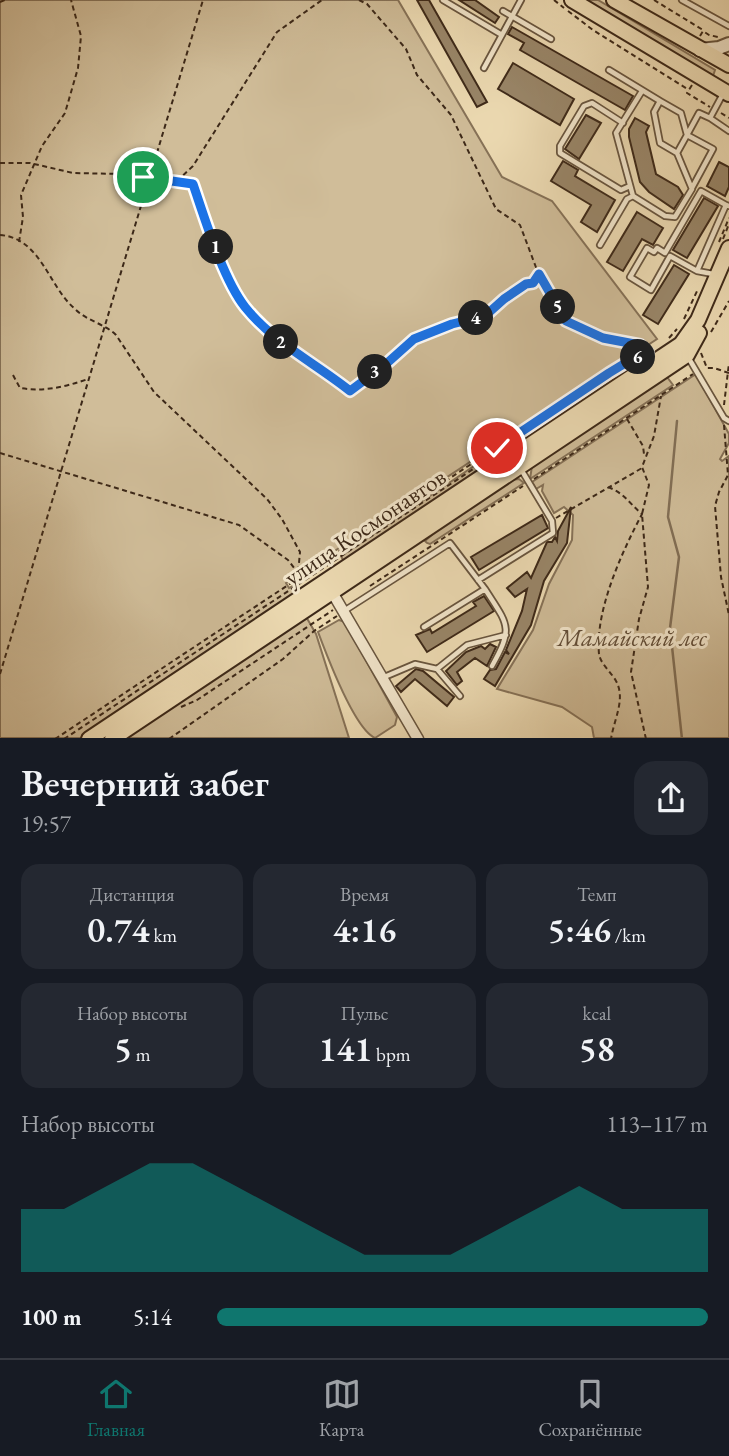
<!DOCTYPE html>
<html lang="ru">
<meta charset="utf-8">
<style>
:root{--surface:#171b24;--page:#242831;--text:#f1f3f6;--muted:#9ea1a6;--line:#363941;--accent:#0f766e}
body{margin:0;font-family:"EB Garamond",serif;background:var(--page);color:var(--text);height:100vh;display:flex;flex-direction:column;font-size:26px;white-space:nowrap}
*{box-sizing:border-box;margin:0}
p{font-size:23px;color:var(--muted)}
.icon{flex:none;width:38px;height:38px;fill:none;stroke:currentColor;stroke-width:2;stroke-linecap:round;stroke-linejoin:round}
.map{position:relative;height:738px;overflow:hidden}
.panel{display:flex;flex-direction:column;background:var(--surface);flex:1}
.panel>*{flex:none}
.pin{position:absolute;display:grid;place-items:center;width:60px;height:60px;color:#fff;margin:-30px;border:4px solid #fff;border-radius:50%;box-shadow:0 2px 7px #0007}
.km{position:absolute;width:35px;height:35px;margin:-18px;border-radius:50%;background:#222;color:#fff;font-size:19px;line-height:35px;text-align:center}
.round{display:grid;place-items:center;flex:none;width:74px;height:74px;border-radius:21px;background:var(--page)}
.summary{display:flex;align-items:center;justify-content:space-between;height:119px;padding:0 21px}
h1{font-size:38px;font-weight:600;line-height:52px}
.metrics{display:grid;grid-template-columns:repeat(3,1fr);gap:10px;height:119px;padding:7px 21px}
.metrics div{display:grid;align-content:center;border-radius:18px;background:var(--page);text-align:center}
.metrics b{font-size:35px;font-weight:600}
.metrics small{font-size:19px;font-weight:400}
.metrics p{font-size:19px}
.chart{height:196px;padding:14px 21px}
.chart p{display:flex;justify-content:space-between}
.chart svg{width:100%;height:126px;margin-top:7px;fill:var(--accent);opacity:.7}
ul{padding:0 21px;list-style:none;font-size:23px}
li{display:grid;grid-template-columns:112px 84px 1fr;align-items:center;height:52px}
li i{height:18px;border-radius:9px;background:var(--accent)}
.menu{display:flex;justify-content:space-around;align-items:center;height:98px;border-top:2px solid var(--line);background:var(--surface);font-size:19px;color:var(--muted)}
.menu a{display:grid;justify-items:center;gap:4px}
.menu .selected{color:var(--accent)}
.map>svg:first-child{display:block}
</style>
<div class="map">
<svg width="729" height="739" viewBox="0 0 729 739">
<rect width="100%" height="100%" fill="#eedcb4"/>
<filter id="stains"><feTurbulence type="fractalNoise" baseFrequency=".00286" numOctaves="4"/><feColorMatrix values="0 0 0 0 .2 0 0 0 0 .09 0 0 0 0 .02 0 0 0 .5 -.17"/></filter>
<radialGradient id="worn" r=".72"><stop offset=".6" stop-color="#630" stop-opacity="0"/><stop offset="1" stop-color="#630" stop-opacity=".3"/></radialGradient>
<path fill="#d0bd99" stroke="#867258" stroke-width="2" d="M 0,0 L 398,0 L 502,177 L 552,201 L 657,339 L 286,583 L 289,588 L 295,585 L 300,592 L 301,608 L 316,634 L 349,738 L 0,738 Z
M 584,0 L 598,0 L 715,70 L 713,76 Z
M 696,374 L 729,434 L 729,443 L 720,459 L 722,461 L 729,456 L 729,738 L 594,738 L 592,727 L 562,707 L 497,689 L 533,630 L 549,584 L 572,540 L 573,515 L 564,507 L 554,513 L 542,491 L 543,485 L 536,489 L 532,482 Z
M 667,377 L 673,385 L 530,479 L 532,466 Z
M 576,397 L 581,397 L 583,401 L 344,562 L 341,556 Z
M 519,479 L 524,483 L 430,544 L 427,543 L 425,541 L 442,526 L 511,480 Z
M 339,620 L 345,622 L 397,717 L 395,725 L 375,738 C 354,729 327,656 318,632 Z"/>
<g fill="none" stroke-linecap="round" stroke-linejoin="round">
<path stroke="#826f56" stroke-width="2.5" d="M 677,421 L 668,517 L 679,557 L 670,628 L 682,739"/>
</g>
<path fill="#998669" stroke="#3c2818" stroke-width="2" d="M 417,0 L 429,0 L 487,102 L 477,107 Z
M 459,0 L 475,0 L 499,17 L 495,23 Z
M 512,27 L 633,96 L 625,110 L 520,50 L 524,43 L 508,34 Z
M 513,63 L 574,99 L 560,125 L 498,89 Z
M 586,115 L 601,123 L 579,159 L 565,149 Z
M 635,118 L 649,126 L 646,132 L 656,174 L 678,187 L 683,195 L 674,209 L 649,192 L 640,182 L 629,137 L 629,129 Z
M 563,161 L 578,170 L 575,176 L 615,200 L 597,232 L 581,222 L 591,205 L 551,181 Z
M 719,162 L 729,167 L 729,187 L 725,196 L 707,186 Z
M 704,198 L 718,206 L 687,258 L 673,250 Z
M 637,212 L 663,228 L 653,245 L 642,239 L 623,271 L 607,262 Z
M 674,265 L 689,274 L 658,324 L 643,315 Z
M 571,507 L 567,543 L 544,581 L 531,625 L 495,686 L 484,679 L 490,670 L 496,669 L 505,652 L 509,654 L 506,650 L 522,611 L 527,589 L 515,597 L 507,588 L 527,572 L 531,578 L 547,542 L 552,542 L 555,537 L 557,541 L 558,531 Z
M 542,515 L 548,528 L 479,570 L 471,557 Z
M 484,596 L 494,611 L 427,652 L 416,635 L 430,629 L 432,633 L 476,606 L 473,602 Z
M 490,644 L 496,647 L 487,666 L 475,658 L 457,672 L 462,681 L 457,685 L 446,671 L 466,652 L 481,646 L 485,649 Z
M 416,669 L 423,671 L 454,697 L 447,706 L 415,679 L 401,692 L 396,686 Z"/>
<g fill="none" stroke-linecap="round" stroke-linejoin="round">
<defs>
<path id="service" d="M 443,0 L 502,35
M 682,0 L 729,26
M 503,11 L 551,39
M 484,68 L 521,0
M 609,70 L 660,101 L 654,112 L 660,143 L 677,153 L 687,135 L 681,113 L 660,101
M 724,92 L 710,118 L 729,131
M 623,123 L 592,103 L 584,106 L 560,146 L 560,153 L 621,190 L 630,186
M 692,188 L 713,149 L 687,135 L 699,113 L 710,118
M 633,196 L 616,133 L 642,91
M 600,245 L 627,199 L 633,196 L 665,216 L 675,217 L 692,189 L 677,153
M 670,256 L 651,290 L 630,277 L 647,248 L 654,252 L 657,248 L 665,253 L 701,191 L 726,205
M 670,256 L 697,271 L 713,274
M 697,271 L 726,205 L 729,206
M 688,357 L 724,418 L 729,421
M 478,580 L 553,533 L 552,521 L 522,471
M 485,589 C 508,625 514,627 492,666
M 344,611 L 450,543 L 485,589 L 424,627
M 437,669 L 467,645 L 506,635
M 382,678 L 415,664 L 437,669 L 460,696"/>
<path id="minor" d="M 332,592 L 418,739"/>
<path id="tertiary" d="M 700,50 L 719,48 L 729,44"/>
<path id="primary" d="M 572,0 L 729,94
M 614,0 L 729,65
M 89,739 L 681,344 L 698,320 L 729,248
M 112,739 L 687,355 L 699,333"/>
</defs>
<use href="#service" stroke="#68553f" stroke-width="8"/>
<use href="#minor" stroke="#68553f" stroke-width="13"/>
<use href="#tertiary" stroke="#68553f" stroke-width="16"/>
<use href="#primary" stroke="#3c2818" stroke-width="18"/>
<path stroke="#3c2818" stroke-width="2" stroke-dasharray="5 3.5" stroke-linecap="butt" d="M 359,0 L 367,4 L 406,49 L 417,75 L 451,115 L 496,209 L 520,225 L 537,270 L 566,321 L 603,339 L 640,345 L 647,353
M 554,0 L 564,8
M 654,0 L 703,30
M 0,2 L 5,0
M 568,11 L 593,30 L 689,90
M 700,36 L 703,31 L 709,35 L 718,37
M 692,85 L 687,93 L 710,107
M 721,113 L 729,118
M 0,163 L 30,163 L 73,173 L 122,174 L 193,184 L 208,229 L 244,306 L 288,348 L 311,362 L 350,391 L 386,364 L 414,339 L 452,324 L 485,316 L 504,299 L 525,284 L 533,283 L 539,274
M 177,181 L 193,166 L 277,32 L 322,0
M 0,235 C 41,238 48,286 75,309 C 87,321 105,324 116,335 L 154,392 L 267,499 L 282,519 L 300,552 L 298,574
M 723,239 L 729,224
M 19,242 L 23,217 L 21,195 L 42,146 L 65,113 L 78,68 L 81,36 L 71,0
M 719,242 L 729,218
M 684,319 L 698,289
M 711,332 L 729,301
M 669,338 L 677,329
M 701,353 L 707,368 L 714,368 L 729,373
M 13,375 L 20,388 C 44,392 65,387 88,379
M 573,402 L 609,376 L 636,361
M 724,405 L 729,363
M 627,419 L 643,446 L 644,454
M 724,425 L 728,475 L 719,492 L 715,506 L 721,577 L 729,615
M 0,453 L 239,525 L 288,560 L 301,577
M 534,479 L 693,374
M 608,487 C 624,493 629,503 642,514 C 622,552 595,610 599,654 C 600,663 611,672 616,681 C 626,699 614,719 611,739
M 556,518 L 642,468
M 370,586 L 523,486
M 0,674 L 203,0
M 181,707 L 197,700 L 333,610
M 55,739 L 609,373 L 646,354
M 64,739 L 493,456
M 169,739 L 283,659 L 314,631 L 337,616
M 646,739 L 631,672 L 639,619 L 648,587 L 642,514 L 649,485 L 642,467 L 654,436 L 661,396"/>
<use href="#service" stroke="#f4e8ce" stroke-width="4.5"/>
<use href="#minor" stroke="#f4e8ce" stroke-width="10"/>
<use href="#tertiary" stroke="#f4e8ce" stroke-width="12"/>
<use href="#primary" stroke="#eedcb4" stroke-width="14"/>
</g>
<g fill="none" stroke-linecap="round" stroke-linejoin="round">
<defs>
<path id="route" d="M 143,177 L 193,184 C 205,219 223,279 245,307 C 274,343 315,363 350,391 L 386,364 L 414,339 L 452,324 L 485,316 L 504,299 L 526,284 L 533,283 L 539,274 L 566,321 L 603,338 L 640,345 L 648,353 L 632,359 L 609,373 L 497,448"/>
</defs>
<use href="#route" stroke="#fff" stroke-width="14"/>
<use href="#route" stroke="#1a73e8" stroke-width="9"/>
</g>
<g text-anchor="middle" stroke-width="6" stroke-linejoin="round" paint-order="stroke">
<g font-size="24" fill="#3c2818" stroke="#f4e8ce">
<text transform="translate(365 527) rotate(-34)" y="8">улица Космонавтов</text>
</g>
<g font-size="24" font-style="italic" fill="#614d38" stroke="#f4e8ce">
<text x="632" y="646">Мамайский лес</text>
</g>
</g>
<rect width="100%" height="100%" filter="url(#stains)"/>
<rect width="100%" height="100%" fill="url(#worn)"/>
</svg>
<div class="pin" style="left:143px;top:177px;background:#1e9e55"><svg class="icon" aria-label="arrive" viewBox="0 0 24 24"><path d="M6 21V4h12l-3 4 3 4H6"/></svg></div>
<div class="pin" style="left:497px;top:448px;background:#d93025"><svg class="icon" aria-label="check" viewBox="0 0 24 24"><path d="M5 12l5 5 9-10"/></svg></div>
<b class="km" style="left:216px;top:247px">1</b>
<b class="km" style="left:281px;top:342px">2</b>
<b class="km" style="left:375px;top:372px">3</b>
<b class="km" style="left:476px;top:318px">4</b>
<b class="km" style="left:558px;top:307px">5</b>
<b class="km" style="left:638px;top:357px">6</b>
</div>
<section class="panel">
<div class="summary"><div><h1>Вечерний забег</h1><p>19:57</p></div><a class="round"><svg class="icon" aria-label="share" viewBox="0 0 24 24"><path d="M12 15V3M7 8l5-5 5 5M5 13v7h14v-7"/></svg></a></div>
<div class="metrics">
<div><p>Дистанция</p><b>0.74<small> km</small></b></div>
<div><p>Время</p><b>4:16</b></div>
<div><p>Темп</p><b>5:46<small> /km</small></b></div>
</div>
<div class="metrics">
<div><p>Набор высоты</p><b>5<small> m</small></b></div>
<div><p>Пульс</p><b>141<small> bpm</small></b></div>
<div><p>kcal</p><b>58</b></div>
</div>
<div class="chart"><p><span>Набор высоты</span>113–117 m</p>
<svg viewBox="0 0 160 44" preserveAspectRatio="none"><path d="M0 44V22L10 22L20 14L30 6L40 6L50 14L60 22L70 30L80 38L90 38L100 38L110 30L120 22L130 14L140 22L150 22L160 22V44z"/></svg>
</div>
<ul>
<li><b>100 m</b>5:14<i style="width:100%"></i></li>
</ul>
</section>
<nav class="menu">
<a class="selected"><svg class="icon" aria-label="home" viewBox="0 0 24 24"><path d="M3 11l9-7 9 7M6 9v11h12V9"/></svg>Главная</a>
<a><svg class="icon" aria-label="map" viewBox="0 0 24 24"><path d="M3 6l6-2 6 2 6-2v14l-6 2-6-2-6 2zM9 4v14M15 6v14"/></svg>Карта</a>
<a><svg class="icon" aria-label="saved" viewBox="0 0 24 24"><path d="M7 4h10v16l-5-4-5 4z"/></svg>Сохранённые</a>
</nav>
